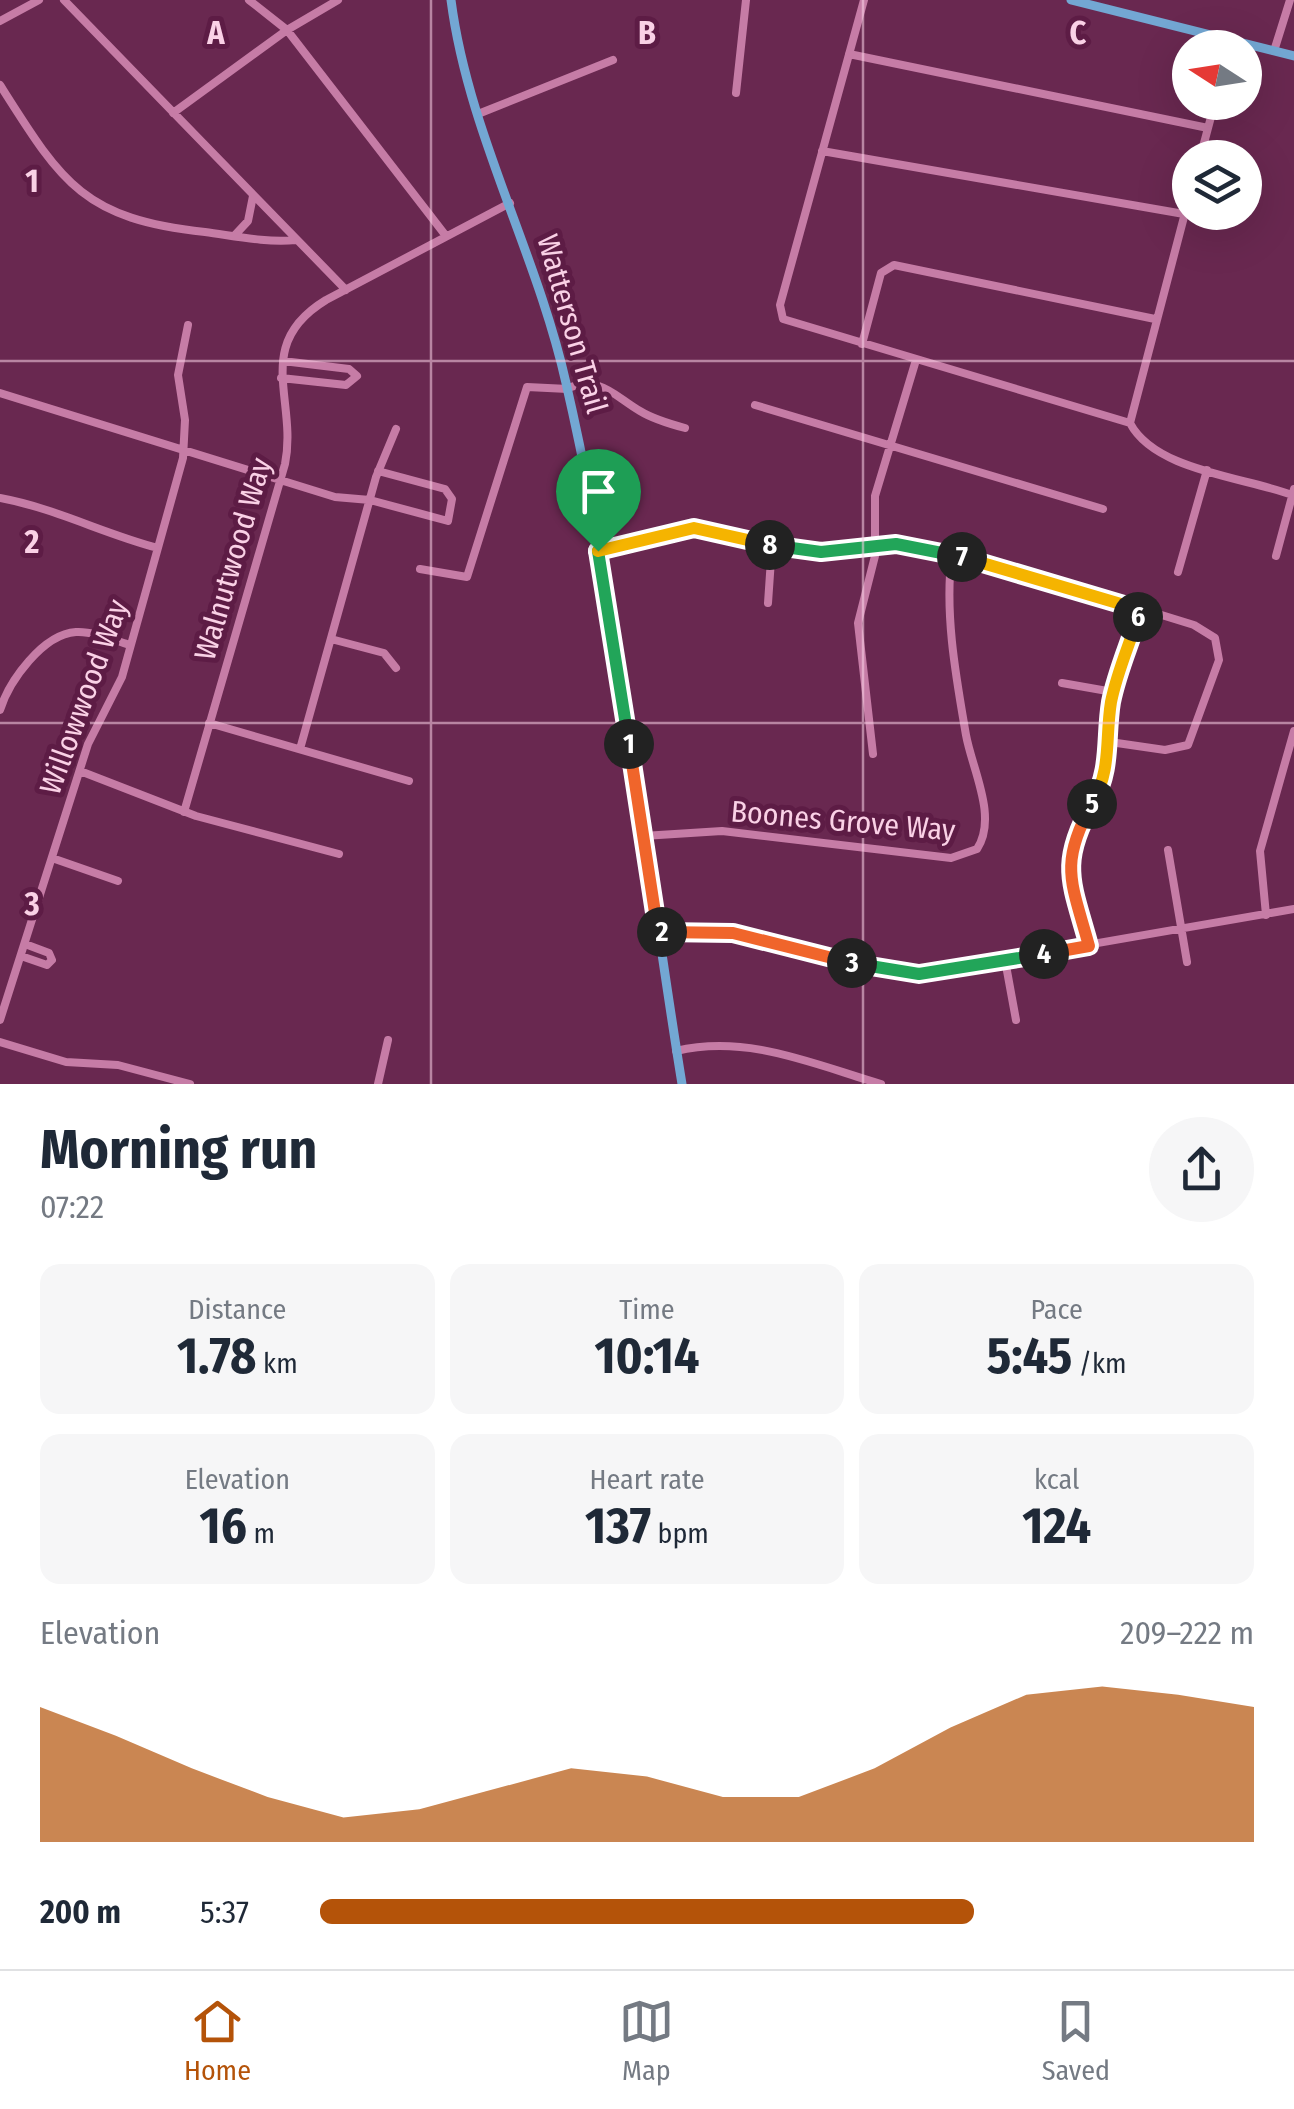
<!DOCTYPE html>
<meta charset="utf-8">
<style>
:root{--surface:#fff;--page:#f6f6f7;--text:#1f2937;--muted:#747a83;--line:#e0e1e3;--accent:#b45309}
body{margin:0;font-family:"Fira Sans Condensed",sans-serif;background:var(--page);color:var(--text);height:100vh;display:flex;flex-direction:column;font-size:38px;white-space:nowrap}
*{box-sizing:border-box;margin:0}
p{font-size:32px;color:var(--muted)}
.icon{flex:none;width:55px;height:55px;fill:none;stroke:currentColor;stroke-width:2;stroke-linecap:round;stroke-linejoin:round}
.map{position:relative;height:1084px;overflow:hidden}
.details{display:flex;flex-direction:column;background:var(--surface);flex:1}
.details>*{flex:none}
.needle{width:65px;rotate:282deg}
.controls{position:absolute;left:1172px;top:30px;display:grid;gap:20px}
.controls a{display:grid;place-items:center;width:90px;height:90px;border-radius:50%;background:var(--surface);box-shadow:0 10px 40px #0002;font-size:50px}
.pin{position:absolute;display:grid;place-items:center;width:85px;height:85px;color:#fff;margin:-102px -42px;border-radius:50% 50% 50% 0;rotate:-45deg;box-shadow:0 0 10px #0007}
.pin .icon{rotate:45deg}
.km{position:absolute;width:50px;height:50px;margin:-25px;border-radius:50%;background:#222;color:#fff;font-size:28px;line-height:50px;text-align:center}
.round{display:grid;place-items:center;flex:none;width:105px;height:105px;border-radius:52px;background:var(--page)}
.overview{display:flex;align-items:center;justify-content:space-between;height:170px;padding:0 40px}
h1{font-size:55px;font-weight:700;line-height:75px}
.metrics{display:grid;grid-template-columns:repeat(3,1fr);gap:15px;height:170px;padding:10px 40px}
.metrics div{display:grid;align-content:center;border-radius:20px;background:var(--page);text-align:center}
.metrics b{font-size:50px;font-weight:700}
.metrics small{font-size:28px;font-weight:400}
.metrics p{font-size:28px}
.chart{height:280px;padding:20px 40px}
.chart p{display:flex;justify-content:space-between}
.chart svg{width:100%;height:180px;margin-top:10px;fill:var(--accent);opacity:.7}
ul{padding:0 40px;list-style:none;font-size:32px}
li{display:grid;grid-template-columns:160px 120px 1fr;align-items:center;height:75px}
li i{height:25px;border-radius:12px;background:var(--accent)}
.dock{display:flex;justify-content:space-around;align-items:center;height:140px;border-top:2px solid var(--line);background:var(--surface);font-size:28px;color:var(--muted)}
.dock a{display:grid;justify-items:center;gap:5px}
.dock .current{color:var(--accent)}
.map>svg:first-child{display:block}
</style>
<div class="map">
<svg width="1294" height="1084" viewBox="0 0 1294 1084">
<rect width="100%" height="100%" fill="#692850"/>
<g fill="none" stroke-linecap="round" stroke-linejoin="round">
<path stroke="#c67ca6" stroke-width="8" d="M 64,0 L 346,290
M 249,0 L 287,30 L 446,236
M 864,0 L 780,305 L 783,319 L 1130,423 C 1155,471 1245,477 1292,495
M 0,21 L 39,0
M 1274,51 L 1290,0
M 849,54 L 1208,128
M 0,85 C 62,183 83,219 205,232 C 235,236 266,243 296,240
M 736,93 L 746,0
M 173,113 L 287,30 L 338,0
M 478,114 L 613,60
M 822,151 L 1184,214
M 1200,158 L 1215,102
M 235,235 L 248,221 L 253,196
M 862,344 L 881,273 L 894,265 L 1155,319
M 281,378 L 346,385 L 357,376 L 349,369 L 283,361
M 568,388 C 601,376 613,395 640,411 C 653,419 670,424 685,428
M 0,393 L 335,497 L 370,500 L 448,521 L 452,499 L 445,489 L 378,471
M 755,405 L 1103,509
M 1130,423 L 1190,194
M 0,498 C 55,508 104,534 158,548
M 598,551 L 694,528 L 821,552 L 896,543 L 1009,568 L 1194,625 L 1215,638 L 1219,660 L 1188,745 L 1165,750 L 1110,742
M 1276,556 L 1294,489
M 420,569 L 467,577 L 527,387 L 568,389
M 1178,572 L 1207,470
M 768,603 L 772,545
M 331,639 L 384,653 L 396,668
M 1062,683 L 1113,692
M 0,710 C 9,681 43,634 76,632 C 93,631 114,640 130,645
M 209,723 L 409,781
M 300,749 L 376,477 L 396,429
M 873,754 L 858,623 L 875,556 L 875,496 L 916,360
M 80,771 L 196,816 L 339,854
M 184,812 L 285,464 C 298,400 252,345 326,300 L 510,203
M 643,836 L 722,831 L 951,858 L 977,849 C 998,817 972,769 966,735 C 956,677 944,612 952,554
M 1168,850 L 1187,962
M 52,858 L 118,881
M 1266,915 L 1260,851 L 1294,731
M 658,932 L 717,930 L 893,972 L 919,974 L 1294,909
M 1089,946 L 1071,877 L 1070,854 L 1102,786 L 1118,670 L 1141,610
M 21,956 L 47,965 L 52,960 L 49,953 L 25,944
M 1005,960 L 1016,1020
M 0,1020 L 88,744 L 122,677 L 183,458 L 185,420 L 178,375 L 188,325
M 0,1042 L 66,1062 L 118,1065 L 190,1084
M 676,1051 C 747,1034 813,1064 881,1084
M 378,1084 L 388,1040"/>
<path stroke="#73a7d3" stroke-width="9" d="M 451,0 C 468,132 537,253 566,383 C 619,613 644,851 682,1084
M 1071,0 L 1294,56"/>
</g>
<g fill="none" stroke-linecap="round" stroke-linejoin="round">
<defs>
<path id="split-1" d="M 598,551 L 629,744"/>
<path id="split-2" d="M 629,744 L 658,932 L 662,932"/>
<path id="split-3" d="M 662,932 L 733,933 L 852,963"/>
<path id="split-4" d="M 852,963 L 919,974 L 1044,954"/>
<path id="split-5" d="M 1044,954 L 1089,946 C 1072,883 1058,865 1092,804"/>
<path id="split-6" d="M 1092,804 C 1112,769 1105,739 1111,702 C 1117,672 1129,646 1138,617"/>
<path id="split-7" d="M 962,557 L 1141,610 L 1138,617"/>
<path id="split-8" d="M 770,545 L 821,552 L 896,544 L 962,557"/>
<path id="split-9" d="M 598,551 L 694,528 L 770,545"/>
</defs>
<use href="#split-1" stroke="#fff" stroke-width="20"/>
<use href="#split-2" stroke="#fff" stroke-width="20"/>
<use href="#split-3" stroke="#fff" stroke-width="20"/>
<use href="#split-4" stroke="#fff" stroke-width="20"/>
<use href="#split-5" stroke="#fff" stroke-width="20"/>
<use href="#split-6" stroke="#fff" stroke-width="20"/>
<use href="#split-7" stroke="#fff" stroke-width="20"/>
<use href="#split-8" stroke="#fff" stroke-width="20"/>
<use href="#split-9" stroke="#fff" stroke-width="20"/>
<use href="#split-1" stroke="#22a559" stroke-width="12"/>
<use href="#split-2" stroke="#f0652b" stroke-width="12"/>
<use href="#split-3" stroke="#f0652b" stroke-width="12"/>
<use href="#split-4" stroke="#22a559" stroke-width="12"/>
<use href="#split-5" stroke="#f0652b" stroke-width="12"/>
<use href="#split-6" stroke="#f5b400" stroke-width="12"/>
<use href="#split-7" stroke="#f5b400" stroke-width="12"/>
<use href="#split-8" stroke="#22a559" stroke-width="12"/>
<use href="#split-9" stroke="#f5b400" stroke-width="12"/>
</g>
<path fill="none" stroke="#fad1e6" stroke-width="2.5" stroke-opacity="0.55" d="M 431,0 L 431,1084M 863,0 L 863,1084M 0,361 L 1294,361M 0,723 L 1294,723"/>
<g text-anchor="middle" stroke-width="10" stroke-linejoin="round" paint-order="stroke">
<g font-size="30" fill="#fad1e6" stroke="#5d1c45">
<text transform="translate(572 324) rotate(74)" y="10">Watterson Trail</text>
<text transform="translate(233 559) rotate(-74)" y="10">Walnutwood Way</text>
<text transform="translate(84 697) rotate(-70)" y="10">Willowwood Way</text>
<text transform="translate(843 821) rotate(5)" y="10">Boones Grove Way</text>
</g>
</g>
<g font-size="32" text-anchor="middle" font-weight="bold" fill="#fad1e6" stroke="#5d1c45" stroke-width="10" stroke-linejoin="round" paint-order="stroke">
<text x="216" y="44">A</text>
<text x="647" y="44">B</text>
<text x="1078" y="44">C</text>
<text x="32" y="192">1</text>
<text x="32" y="553">2</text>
<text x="32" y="915">3</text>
</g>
</svg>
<div class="controls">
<a><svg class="needle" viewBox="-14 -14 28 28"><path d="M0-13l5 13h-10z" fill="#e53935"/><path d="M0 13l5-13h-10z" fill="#747a83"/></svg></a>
<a><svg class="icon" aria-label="layers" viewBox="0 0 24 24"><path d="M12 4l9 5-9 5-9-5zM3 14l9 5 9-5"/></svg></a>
</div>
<div class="pin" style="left:598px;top:551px;background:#1e9e55"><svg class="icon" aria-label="arrive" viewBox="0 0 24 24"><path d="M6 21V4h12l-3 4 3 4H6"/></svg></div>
<b class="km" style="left:629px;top:744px">1</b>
<b class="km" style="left:662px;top:932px">2</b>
<b class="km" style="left:852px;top:963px">3</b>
<b class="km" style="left:1044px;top:954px">4</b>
<b class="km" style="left:1092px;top:804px">5</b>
<b class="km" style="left:1138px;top:617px">6</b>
<b class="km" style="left:962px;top:557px">7</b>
<b class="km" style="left:770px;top:545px">8</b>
</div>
<section class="details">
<div class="overview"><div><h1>Morning run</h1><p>07:22</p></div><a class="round"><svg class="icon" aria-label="share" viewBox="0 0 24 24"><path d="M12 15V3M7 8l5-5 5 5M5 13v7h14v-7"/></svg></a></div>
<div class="metrics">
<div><p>Distance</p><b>1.78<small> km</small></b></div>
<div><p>Time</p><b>10:14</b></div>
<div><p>Pace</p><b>5:45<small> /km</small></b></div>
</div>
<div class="metrics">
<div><p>Elevation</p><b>16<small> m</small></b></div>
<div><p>Heart rate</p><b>137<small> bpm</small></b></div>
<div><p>kcal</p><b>124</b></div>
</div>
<div class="chart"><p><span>Elevation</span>209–222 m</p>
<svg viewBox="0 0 160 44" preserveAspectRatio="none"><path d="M0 44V11L10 18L20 26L30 33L40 38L50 36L60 31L70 26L80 28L90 33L100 33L110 26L120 16L130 8L140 6L150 8L160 11V44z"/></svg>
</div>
<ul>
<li><b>200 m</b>5:37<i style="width:70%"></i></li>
</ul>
</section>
<nav class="dock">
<a class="current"><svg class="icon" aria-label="home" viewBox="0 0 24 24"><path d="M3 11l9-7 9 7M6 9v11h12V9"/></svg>Home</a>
<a><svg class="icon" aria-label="map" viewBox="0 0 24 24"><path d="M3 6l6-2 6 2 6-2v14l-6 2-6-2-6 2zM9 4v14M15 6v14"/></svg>Map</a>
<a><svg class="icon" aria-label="saved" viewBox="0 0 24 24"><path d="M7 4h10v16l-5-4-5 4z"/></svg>Saved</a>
</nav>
